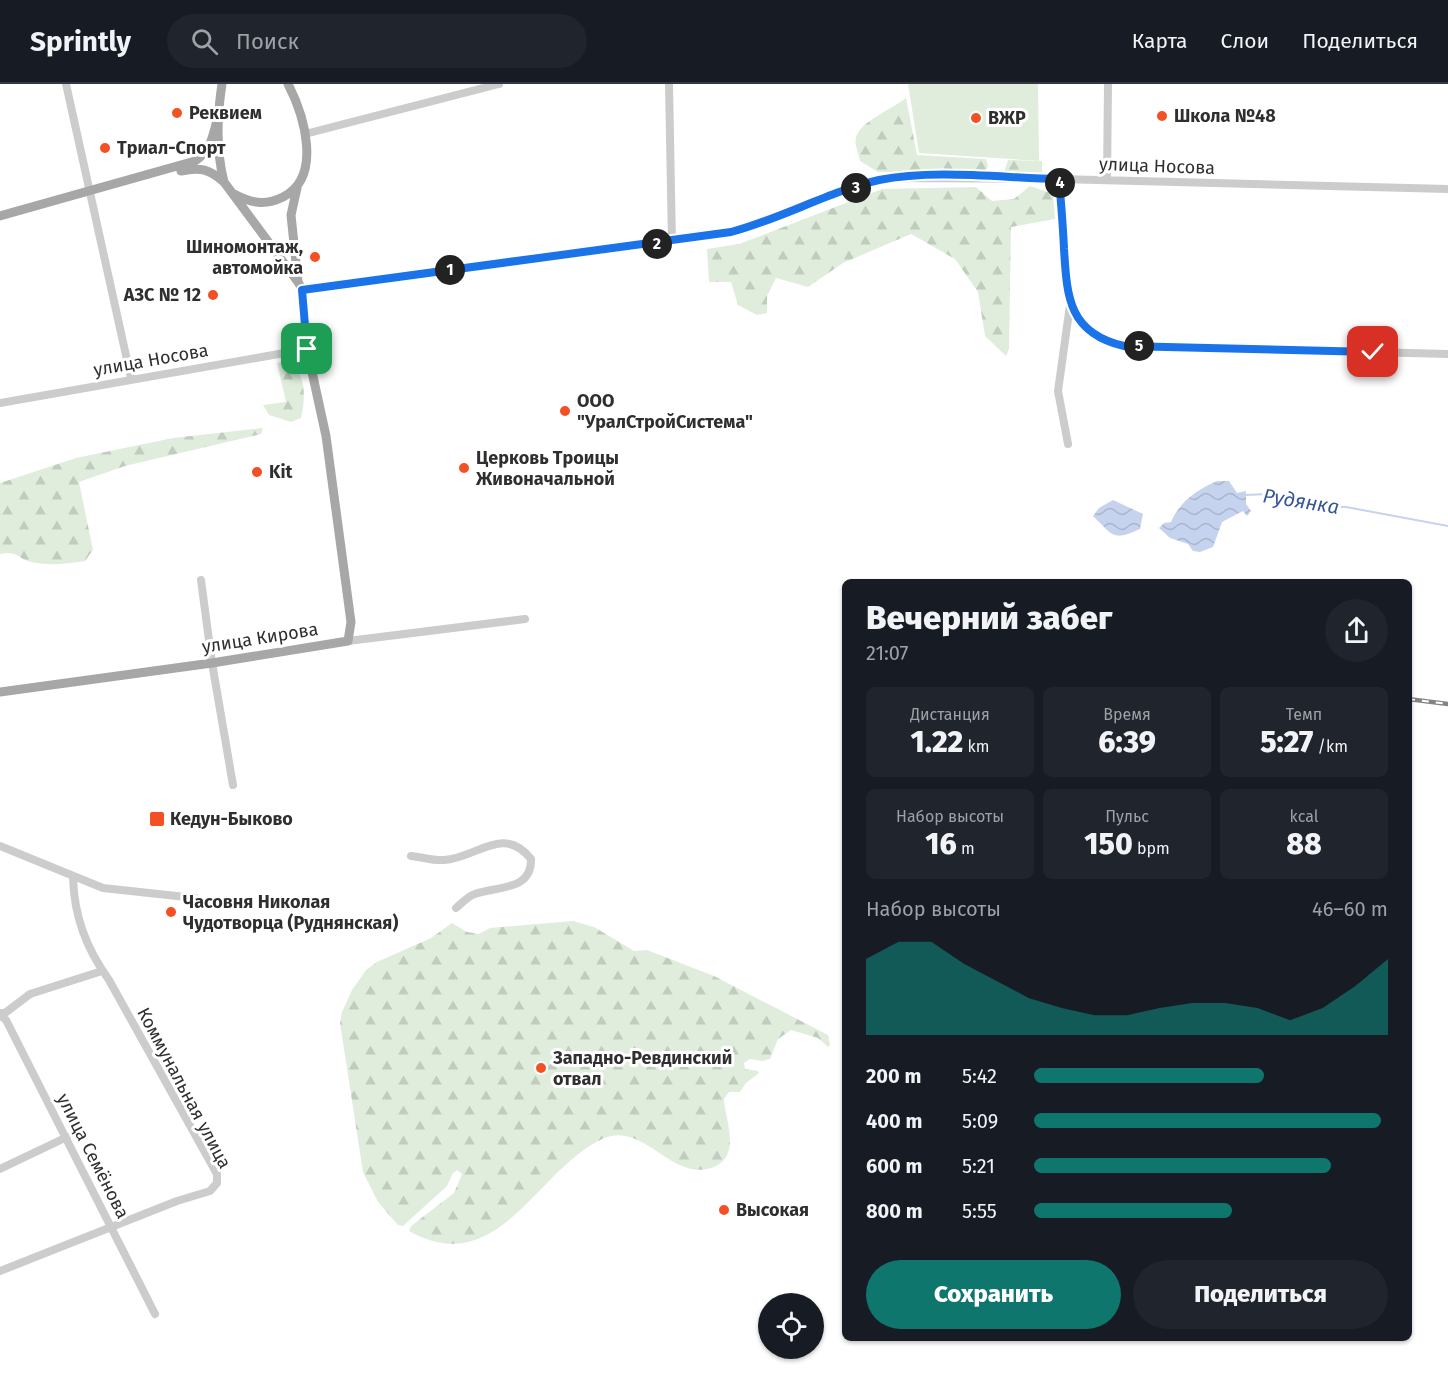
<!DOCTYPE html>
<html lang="ru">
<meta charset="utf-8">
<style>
:root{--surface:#171b24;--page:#20242c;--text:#f1f3f6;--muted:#9ea1a6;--line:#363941;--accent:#0f766e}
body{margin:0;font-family:"Fira Sans",sans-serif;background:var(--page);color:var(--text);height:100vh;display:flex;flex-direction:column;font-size:22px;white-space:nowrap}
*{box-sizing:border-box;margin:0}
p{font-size:20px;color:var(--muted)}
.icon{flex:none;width:33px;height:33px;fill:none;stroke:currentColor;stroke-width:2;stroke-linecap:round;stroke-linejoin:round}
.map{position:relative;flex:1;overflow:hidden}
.sheet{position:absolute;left:842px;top:495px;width:570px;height:762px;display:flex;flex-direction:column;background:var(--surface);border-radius:9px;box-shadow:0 2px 4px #0004}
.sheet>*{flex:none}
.tools{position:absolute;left:758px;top:1209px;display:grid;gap:12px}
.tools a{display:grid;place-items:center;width:66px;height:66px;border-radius:50%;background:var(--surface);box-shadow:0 2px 4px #0004;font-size:30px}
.pin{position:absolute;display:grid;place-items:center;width:51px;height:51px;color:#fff;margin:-26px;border-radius:12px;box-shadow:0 3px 9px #0006}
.km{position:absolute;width:30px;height:30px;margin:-15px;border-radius:50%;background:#222;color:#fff;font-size:16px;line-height:30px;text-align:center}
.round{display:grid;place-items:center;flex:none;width:63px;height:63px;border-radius:32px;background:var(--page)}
.summary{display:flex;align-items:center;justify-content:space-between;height:102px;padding:0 24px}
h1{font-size:33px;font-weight:800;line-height:45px}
.figures{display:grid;grid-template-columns:repeat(3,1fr);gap:9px;height:102px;padding:6px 24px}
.figures div{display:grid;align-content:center;border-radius:9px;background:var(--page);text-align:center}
.figures b{font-size:30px;font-weight:800}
.figures small{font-size:16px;font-weight:400}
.figures p{font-size:16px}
.chart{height:168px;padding:12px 24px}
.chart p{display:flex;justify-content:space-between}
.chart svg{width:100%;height:108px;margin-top:6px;fill:var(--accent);opacity:.7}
.action{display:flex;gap:12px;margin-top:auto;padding:12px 24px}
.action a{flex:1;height:69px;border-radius:36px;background:var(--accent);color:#fff;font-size:24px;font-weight:800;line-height:69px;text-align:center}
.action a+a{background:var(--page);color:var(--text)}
ul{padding:0 24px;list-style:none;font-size:20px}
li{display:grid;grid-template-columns:96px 72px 1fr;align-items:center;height:45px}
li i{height:15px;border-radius:8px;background:var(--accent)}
header{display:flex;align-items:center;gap:36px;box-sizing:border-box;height:84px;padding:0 30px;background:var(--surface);border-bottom:2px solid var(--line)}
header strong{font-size:28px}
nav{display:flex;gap:33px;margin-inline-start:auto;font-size:21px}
.search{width:420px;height:54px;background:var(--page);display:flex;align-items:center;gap:15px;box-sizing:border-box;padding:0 21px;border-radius:33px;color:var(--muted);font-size:22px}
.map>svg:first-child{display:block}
</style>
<header>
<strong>Sprintly</strong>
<div class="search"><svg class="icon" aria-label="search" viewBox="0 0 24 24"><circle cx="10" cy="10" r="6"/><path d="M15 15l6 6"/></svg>Поиск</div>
<nav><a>Карта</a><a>Слои</a><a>Поделиться</a></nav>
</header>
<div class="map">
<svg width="1448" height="1293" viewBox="0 0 1448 1293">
<defs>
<pattern id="forest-firs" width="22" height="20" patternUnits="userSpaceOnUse" patternTransform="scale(1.5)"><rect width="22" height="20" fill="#e0eddc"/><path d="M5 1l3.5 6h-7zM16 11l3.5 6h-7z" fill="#c0ccbd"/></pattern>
<pattern id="water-waves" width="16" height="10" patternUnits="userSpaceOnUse" patternTransform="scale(1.5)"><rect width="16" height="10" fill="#c6d3ef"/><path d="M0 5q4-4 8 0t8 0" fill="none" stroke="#aab5cd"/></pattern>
</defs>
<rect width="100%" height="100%" fill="#fff"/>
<path fill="url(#forest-firs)" d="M 906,14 L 917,71 L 986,75 L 988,82 L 984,89 L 878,88 L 860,77 C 859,71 854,60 856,54 C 859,38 892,25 906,14 Z
M 1008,76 L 1042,77 L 1042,89 L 1004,88 Z
M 1030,102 L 1053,110 L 1055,135 L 1011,143 L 1009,265 L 1006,272 L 985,252 L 978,208 L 955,175 L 911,150 L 843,179 L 808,203 L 776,194 L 767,212 L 767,229 L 757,231 L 738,221 L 731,198 L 709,198 L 707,165 L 739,160 L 882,105 L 976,103 L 992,117 L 1014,115 Z
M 289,276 C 306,291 306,313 301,334 L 291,338 L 269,331 L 263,321 L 286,318 L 277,279 Z
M 263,344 L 261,350 L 125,382 L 79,398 L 93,466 L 85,477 C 66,480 50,482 31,478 C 16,474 20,467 0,470 L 0,399 L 76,374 L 173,354 Z
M 573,837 L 594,843 L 634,867 L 647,866 L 714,892 L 828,951 L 830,961 L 828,963 L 818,954 L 791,946 L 778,955 L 770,975 L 763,977 L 750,975 L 744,979 L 745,985 L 758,987 L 759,989 L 746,999 L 740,1008 L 729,1008 L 724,1015 C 725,1035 741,1070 716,1082 C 672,1102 645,1035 602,1055 C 535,1087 498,1197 409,1147 L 411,1142 L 454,1109 L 462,1090 L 457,1086 L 453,1089 L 447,1102 L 403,1142 L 398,1141 L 378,1118 L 363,1088 L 340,939 L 342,928 L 352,906 L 366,886 L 377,878 L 431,854 L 452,839 L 467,848 L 479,850 L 490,844 Z"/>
<path fill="#e0eddc" d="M 908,0 L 1038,0 L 1039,77 L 919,69 Z"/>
<path fill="url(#water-waves)" d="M 1217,397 L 1229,397 L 1237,409 L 1246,407 L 1246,420 L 1251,427 L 1247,432 L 1243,427 L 1222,438 L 1213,463 L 1200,468 L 1193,467 L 1188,460 L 1170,454 L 1159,444 L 1164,439 L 1171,438 C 1180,417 1197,406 1217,397 Z
M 1113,416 L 1143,430 L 1140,445 C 1112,458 1113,451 1093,432 L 1099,424 Z"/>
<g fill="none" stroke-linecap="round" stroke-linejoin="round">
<path stroke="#c6d3ef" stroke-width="2" d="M 1245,411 L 1269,410 L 1293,414 L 1311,422 L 1346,423 L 1448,442"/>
<path stroke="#ccc" stroke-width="8" d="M 66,0 L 131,294
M 669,0 L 672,158
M 305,50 L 499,0
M 1059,95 C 1061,118 1063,141 1064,165 C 1067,213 1068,249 1124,262 L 1448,270
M 1107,96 L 1108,0
M 302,205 L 731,148 L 869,99 L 896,94 L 1059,95 L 1448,105
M 0,319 L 307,265
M 1068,360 L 1058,307 L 1070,221
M 201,496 L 212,579 L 233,701
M 348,557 L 525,535
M 0,762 L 103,804 L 195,814
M 411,772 C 422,773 434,777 444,776 C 477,774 503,740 531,775 C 532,807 497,802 475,810 C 468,812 462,819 456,824
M 0,929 L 5,929 L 30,910 L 102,887
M 0,931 L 6,936 L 155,1230
M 0,1085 L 67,1053
M 0,1187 L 177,1117 L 210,1107 L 217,1099 L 217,1090 L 109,896 C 86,864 74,832 73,793"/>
<path stroke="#a7a7a7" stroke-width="9" d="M 222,0 C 217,32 216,67 224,98 L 298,198
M 181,87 C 201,83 209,85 224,98
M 234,110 C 251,119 265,122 283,113 C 323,93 304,31 288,0
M 0,132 L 195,77 C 210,67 213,53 217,36
M 0,608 L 212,579 L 348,557 L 351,538 L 326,352 L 307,265 L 302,205 L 298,198 L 291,131 L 297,104"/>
<defs>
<path id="rail" d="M 1408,615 L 1448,620"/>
</defs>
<use href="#rail" stroke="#848484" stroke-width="4.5"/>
<use href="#rail" stroke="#fff" stroke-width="2" stroke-dasharray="7" stroke-linecap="butt"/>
</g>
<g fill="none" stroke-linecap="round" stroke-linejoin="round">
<defs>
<path id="route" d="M 307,265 L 302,206 L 731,148 C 781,135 830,107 879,96 C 935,85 1003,94 1059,95 C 1061,118 1063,141 1064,165 C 1067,212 1068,249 1124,262 L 1373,268"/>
</defs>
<use href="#route" stroke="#fff" stroke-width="12"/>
<use href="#route" stroke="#1a73e8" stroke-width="8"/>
</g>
<g fill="#f35124" stroke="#fff" stroke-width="2">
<circle cx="177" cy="29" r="6"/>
<circle cx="1162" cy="32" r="6"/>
<circle cx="976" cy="34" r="6"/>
<circle cx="105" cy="64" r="6"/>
<circle cx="315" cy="173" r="6"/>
<circle cx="213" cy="211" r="6"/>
<circle cx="565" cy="327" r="6"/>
<circle cx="464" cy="384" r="6"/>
<circle cx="257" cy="388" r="6"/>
<rect x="149" y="727" width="16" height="16" rx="3"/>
<circle cx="171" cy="828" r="6"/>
<circle cx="541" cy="984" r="6"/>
<circle cx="724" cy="1126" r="6"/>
</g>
<g text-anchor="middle" stroke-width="6" stroke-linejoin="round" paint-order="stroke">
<g font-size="18" font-weight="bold" fill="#2f2f2f" stroke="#fff" text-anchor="start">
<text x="189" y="35">Реквием</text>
<text x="1174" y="38">Школа №48</text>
<text x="988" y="40">ВЖР</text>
<text x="117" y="70">Триал-Спорт</text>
<text x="303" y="169" text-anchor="end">Шиномонтаж,<tspan x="303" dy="21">автомойка</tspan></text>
<text x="201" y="217" text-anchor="end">АЗС № 12</text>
<text x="577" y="323">ООО<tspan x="577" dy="21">"УралСтройСистема"</tspan></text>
<text x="476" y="380">Церковь Троицы<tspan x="476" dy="21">Живоначальной</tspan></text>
<text x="269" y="394">Kit</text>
<text x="170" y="741">Кедун-Быково</text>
<text x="183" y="824">Часовня Николая<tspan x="183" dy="21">Чудотворца (Руднянская)</tspan></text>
<text x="553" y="980">Западно-Ревдинский<tspan x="553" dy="21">отвал</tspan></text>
<text x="736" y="1132">Высокая</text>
</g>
<g font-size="18" fill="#2f2f2f" stroke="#fff">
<text transform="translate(1157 82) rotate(2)" y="6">улица Носова</text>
<text transform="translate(151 276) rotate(-10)" y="6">улица Носова</text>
<text transform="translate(260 554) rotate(-9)" y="6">улица Кирова</text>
<text transform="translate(184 1004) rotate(62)" y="6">Коммунальная улица</text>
<text transform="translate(93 1072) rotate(63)" y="6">улица Семёнова</text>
</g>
<g font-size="20" font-style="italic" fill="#365598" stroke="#fff">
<text transform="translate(1301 417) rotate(9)" y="7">Рудянка</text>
</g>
</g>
</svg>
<div class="tools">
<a><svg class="icon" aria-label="locate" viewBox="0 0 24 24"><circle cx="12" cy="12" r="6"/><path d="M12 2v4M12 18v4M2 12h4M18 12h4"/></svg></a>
</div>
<div class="pin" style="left:307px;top:265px;background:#1e9e55"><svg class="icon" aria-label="arrive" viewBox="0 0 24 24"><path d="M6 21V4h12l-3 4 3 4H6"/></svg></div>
<div class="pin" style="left:1373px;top:268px;background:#d93025"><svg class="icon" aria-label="check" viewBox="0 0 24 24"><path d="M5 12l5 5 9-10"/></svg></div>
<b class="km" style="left:450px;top:186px">1</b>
<b class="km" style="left:657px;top:160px">2</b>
<b class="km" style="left:856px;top:104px">3</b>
<b class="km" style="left:1060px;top:99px">4</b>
<b class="km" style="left:1139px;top:262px">5</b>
<section class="sheet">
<div class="summary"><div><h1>Вечерний забег</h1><p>21:07</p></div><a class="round"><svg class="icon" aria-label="share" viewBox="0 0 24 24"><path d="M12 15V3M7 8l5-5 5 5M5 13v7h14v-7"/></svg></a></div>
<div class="figures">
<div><p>Дистанция</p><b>1.22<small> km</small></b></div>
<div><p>Время</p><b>6:39</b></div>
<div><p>Темп</p><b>5:27<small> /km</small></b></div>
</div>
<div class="figures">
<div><p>Набор высоты</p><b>16<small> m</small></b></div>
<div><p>Пульс</p><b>150<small> bpm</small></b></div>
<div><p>kcal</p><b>88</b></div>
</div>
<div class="chart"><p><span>Набор высоты</span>46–60 m</p>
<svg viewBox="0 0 160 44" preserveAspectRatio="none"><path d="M0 44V13L10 6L20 6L30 15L40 22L50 29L60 33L70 36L80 36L90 33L100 31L110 31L120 33L130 38L140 33L150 24L160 13V44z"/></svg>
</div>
<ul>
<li><b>200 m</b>5:42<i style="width:65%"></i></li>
<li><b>400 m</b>5:09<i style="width:98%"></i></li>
<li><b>600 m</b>5:21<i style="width:84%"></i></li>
<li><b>800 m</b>5:55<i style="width:56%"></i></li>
</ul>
<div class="action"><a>Сохранить</a><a>Поделиться</a></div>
</section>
</div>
